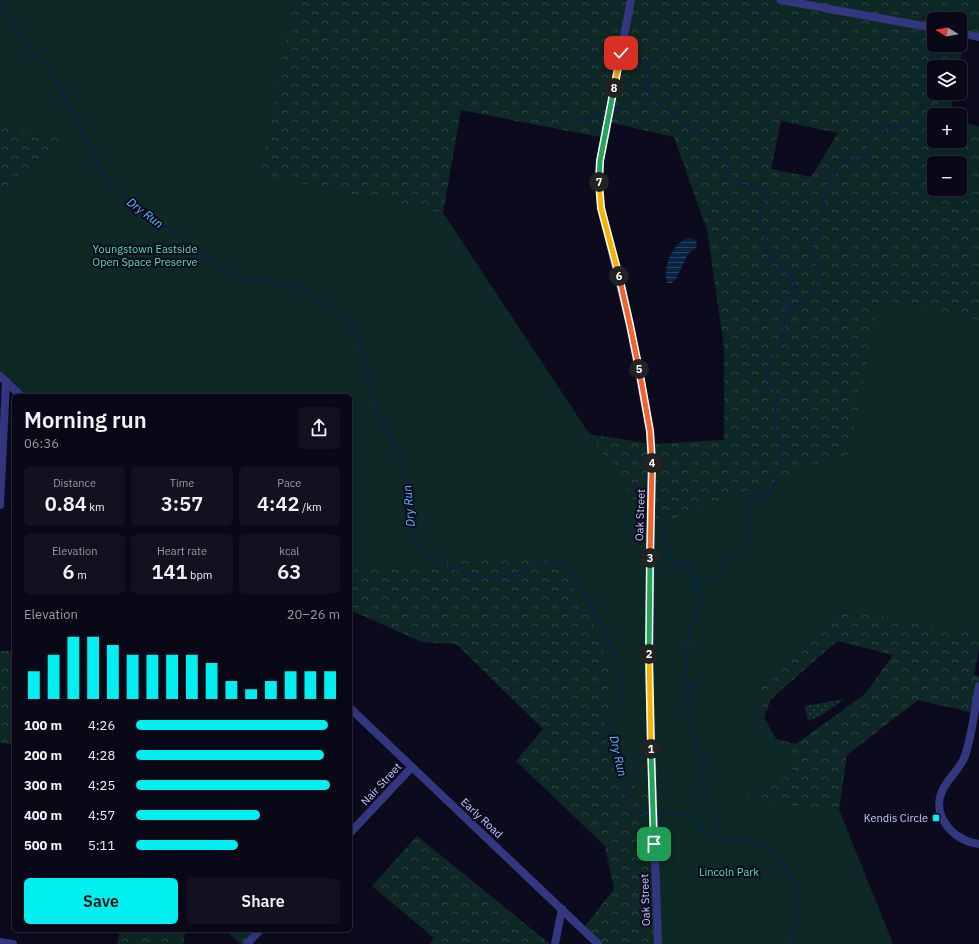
<!DOCTYPE html>
<meta charset="utf-8">
<style>
:root{--surface:#090816;--page:#12111f;--text:#f1f3f6;--muted:#999aa1;--line:#292935;--accent:#00f0f2}
body{margin:0;font-family:"IBM Plex Sans",sans-serif;background:var(--page);color:var(--text);height:100vh;display:flex;flex-direction:column;font-size:15px;white-space:nowrap}
*{box-sizing:border-box;margin:0}
p{font-size:13px;color:var(--muted)}
.icon{flex:none;width:22px;height:22px;fill:none;stroke:currentColor;stroke-width:2;stroke-linecap:round;stroke-linejoin:round}
.map{position:relative;flex:1;overflow:hidden}
.details{position:absolute;left:12px;top:394px;width:340px;height:538px;display:flex;flex-direction:column;background:var(--surface);border-radius:6px;box-shadow:0 4px 16px #0002,0 0 0 1px var(--line)}
.details>*{flex:none}
.needle{width:26px;rotate:281deg}
.buttons{position:absolute;left:927px;top:12px;display:grid;gap:8px}
.buttons a{display:grid;place-items:center;width:40px;height:40px;border-radius:6px;background:var(--surface);box-shadow:0 4px 16px #0002,0 0 0 1px var(--line);font-size:20px}
.pin{position:absolute;display:grid;place-items:center;width:34px;height:34px;color:#fff;margin:-17px;border-radius:8px;box-shadow:0 2px 6px #0006}
.km{position:absolute;width:20px;height:20px;margin:-10px;border-radius:50%;background:#222;color:#fff;font-size:11px;line-height:20px;text-align:center}
.round{display:grid;place-items:center;flex:none;width:42px;height:42px;border-radius:6px;background:var(--page)}
.headline{display:flex;align-items:center;justify-content:space-between;height:68px;padding:0 12px}
h1{font-size:22px;font-weight:600;line-height:30px}
.metrics{display:grid;grid-template-columns:repeat(3,1fr);gap:6px;height:68px;padding:4px 12px}
.metrics div{display:grid;align-content:center;border-radius:6px;background:var(--page);text-align:center}
.metrics b{font-size:20px;font-weight:600}
.metrics small{font-size:11px;font-weight:400}
.metrics p{font-size:11px}
.chart{height:112px;padding:8px 12px}
.chart p{display:flex;justify-content:space-between}
.chart svg{width:100%;height:72px;margin-top:4px;stroke:var(--accent);stroke-width:6}
.cta{display:flex;gap:8px;margin-top:auto;padding:8px 12px}
.cta a{flex:1;height:46px;border-radius:6px;background:var(--accent);color:#111;font-size:16px;font-weight:600;line-height:46px;text-align:center}
.cta a+a{background:var(--page);color:var(--text)}
ul{padding:0 12px;list-style:none;font-size:13px}
li{display:grid;grid-template-columns:64px 48px 1fr;align-items:center;height:30px}
li i{height:10px;border-radius:5px;background:var(--accent)}
.map>svg:first-child{display:block}
</style>
<div class="map">
<svg width="979" height="944" viewBox="0 0 979 944">
<defs>
<pattern id="grass-dots" width="8" height="8" patternUnits="userSpaceOnUse"><rect width="8" height="8" fill="#0d2825"/><path d="M2 2h.1M6 6h.1" fill="none" stroke="#2f4646" stroke-width="1.8" stroke-linecap="round"/></pattern>
<pattern id="forest-crowns" width="20" height="18" patternUnits="userSpaceOnUse"><rect width="20" height="18" fill="#0d2825"/><path d="M2 6a3 3 0 1 1 6 0M12 15a3 3 0 1 1 6 0" fill="none" stroke="#2f4646"/></pattern>
<pattern id="water-rules" width="6" height="5" patternUnits="userSpaceOnUse"><rect width="6" height="5" fill="#092443"/><path d="M0 2.5h6" fill="none" stroke="#2c425f"/></pattern>
</defs>
<rect width="100%" height="100%" fill="#0c0b1e"/>
<path fill="url(#grass-dots)" d="M 845,699 L 820,716 L 808,721 L 805,706 Z"/>
<path fill="url(#forest-crowns)" fill-rule="evenodd" d="M 0,0 L 979,0 L 979,37 L 965,34 L 959,67 L 934,67 L 934,93 L 954,93 L 950,115 L 934,115 L 934,141 L 960,141 L 960,122 L 979,126 L 979,649 L 974,675 L 979,676 L 979,686 L 974,713 L 918,700 L 847,755 L 839,810 L 893,944 L 598,944 L 583,929 L 614,889 L 605,846 L 516,761 L 543,729 L 456,644 L 422,642 L 350,610 L 350,396 L 0,376 ZM 934,19 L 960,19 L 960,45 L 934,45 ZM 461,110 L 605,138 L 608,122 L 674,137 L 707,230 L 724,347 L 724,440 L 651,444 L 589,434 L 443,213 ZM 781,121 L 838,133 L 811,177 L 771,169 ZM 934,163 L 960,163 L 960,189 L 934,189 ZM 837,641 L 893,655 L 865,694 L 796,744 L 776,739 L 764,718 L 771,699 Z
M 0,651 L 14,651 L 14,744 L 0,743 Z
M 417,836 L 550,944 L 429,944 L 434,938 L 372,886 Z
M 120,930 L 186,930 L 183,944 L 117,944 Z
M 225,930 L 260,930 L 247,944 L 240,944 Z"/>
<path fill="#0d2825" d="M 0,0 L 294,0 L 260,175 L 443,213 L 651,527 L 849,454 L 879,300 L 979,320 L 979,634 L 844,609 L 761,686 L 764,718 L 794,772 L 739,801 L 839,810 L 893,944 L 658,944 L 653,800 L 611,767 L 604,727 L 610,696 L 610,670 L 593,625 L 565,572 L 547,555 L 350,569 L 350,396 L 21,396 L 0,376 L 0,193 L 66,138 L 0,126 Z"/>
<path fill="url(#water-rules)" d="M 688,238 L 696,240 L 697,247 L 688,254 L 676,279 L 672,283 L 667,283 C 663,266 672,244 688,238 Z"/>
<g fill="none" stroke-linecap="round" stroke-linejoin="round">
<path stroke="#092443" stroke-width="2" d="M 4,0 L 4,7 L 29,50 L 46,64 L 62,92 L 85,135 L 99,166 L 114,189 L 153,217 L 213,264 L 245,281 L 280,282 L 302,289 L 321,303 L 344,317 L 356,335 L 380,418 L 401,456 L 407,484 L 407,517 L 412,537 L 433,560 L 462,572 L 493,578 L 513,575 L 538,563 L 554,562 L 572,571 L 614,649 L 621,675 L 620,698 L 614,709 L 611,728 L 617,762 L 627,797 L 638,813 L 652,816
M 939,19 L 953,0
M 663,57 L 657,59 L 648,63 L 645,70 L 647,86 L 652,96 L 659,104 L 677,117 L 692,133 L 705,136 L 723,148 L 726,154 L 730,173 L 742,185 L 759,190 L 763,193 L 764,197 L 761,207 L 761,225 L 766,235 C 766,238 764,240 764,243 C 761,257 792,270 794,283 C 795,291 790,297 788,304 C 783,317 786,332 780,345 C 776,356 766,364 766,375 C 767,385 776,388 778,396 C 779,404 774,409 773,416 C 773,424 776,430 778,437 C 782,457 781,480 767,495 L 755,497 L 749,501 L 746,507 L 747,518 L 755,526 L 755,528 L 750,531 L 746,544 L 744,548 L 728,558 L 718,575 L 713,580 L 709,583 L 692,586 C 693,592 698,595 700,601 C 701,606 691,622 690,629 L 684,681 L 685,687 L 688,687 L 692,684 L 694,687 L 684,704 C 686,709 691,711 693,716 C 696,723 690,727 691,734 C 694,746 702,754 707,765 C 707,772 700,773 699,779 L 705,787 L 718,818 L 713,834
M 612,112 C 633,107 631,95 647,86
M 572,122 L 608,112
M 786,314 C 798,303 812,294 818,278 C 823,266 812,260 812,249 C 812,240 817,235 820,227 C 822,220 822,212 823,205 C 824,193 838,160 851,156 C 854,155 859,156 863,156 L 866,152 L 875,133 L 887,127 L 898,128 L 907,123 L 919,111 L 927,93 L 932,71 L 933,37
M 665,528 C 665,540 664,558 674,565 L 683,563 L 685,564 L 697,584
M 657,816 C 668,816 694,810 699,822 L 698,828 L 699,829 C 707,832 714,836 723,838 C 733,839 743,840 753,844 C 778,852 797,874 797,901 C 797,915 792,930 791,944"/>
<path stroke="#33377f" stroke-width="8" d="M 631,0 L 600,161 L 599,183 L 601,208 L 630,325 L 650,431 L 652,453 L 649,675 L 658,944
M 781,0 L 934,28
M 960,33 L 979,37
M 0,376 L 21,396
M 0,505 L 6,382
M 979,686 C 975,707 972,736 965,756 C 960,769 949,777 943,789 C 930,815 953,841 979,844
M 350,708 L 598,944
M 350,833 L 412,767
M 0,942 L 13,944
M 247,944 L 260,930
M 555,944 L 562,909"/>
</g>
<g fill="none" stroke-linecap="round" stroke-linejoin="round">
<defs>
<path id="split-1" d="M 651,749 L 654,844"/>
<path id="split-2" d="M 649,654 L 651,749"/>
<path id="split-3" d="M 649,654 L 650,558"/>
<path id="split-4" d="M 650,558 L 652,463"/>
<path id="split-5" d="M 639,369 L 650,431 L 652,463"/>
<path id="split-6" d="M 619,276 L 630,325 L 639,369"/>
<path id="split-7" d="M 599,182 L 601,208 L 619,276"/>
<path id="split-8" d="M 599,182 L 600,161 L 614,88"/>
<path id="split-9" d="M 614,88 L 621,53"/>
</defs>
<use href="#split-1" stroke="#fff" stroke-width="8"/>
<use href="#split-2" stroke="#fff" stroke-width="8"/>
<use href="#split-3" stroke="#fff" stroke-width="8"/>
<use href="#split-4" stroke="#fff" stroke-width="8"/>
<use href="#split-5" stroke="#fff" stroke-width="8"/>
<use href="#split-6" stroke="#fff" stroke-width="8"/>
<use href="#split-7" stroke="#fff" stroke-width="8"/>
<use href="#split-8" stroke="#fff" stroke-width="8"/>
<use href="#split-9" stroke="#fff" stroke-width="8"/>
<use href="#split-1" stroke="#22a559" stroke-width="5"/>
<use href="#split-2" stroke="#f5b400" stroke-width="5"/>
<use href="#split-3" stroke="#22a559" stroke-width="5"/>
<use href="#split-4" stroke="#f0652b" stroke-width="5"/>
<use href="#split-5" stroke="#f0652b" stroke-width="5"/>
<use href="#split-6" stroke="#f0652b" stroke-width="5"/>
<use href="#split-7" stroke="#f5b400" stroke-width="5"/>
<use href="#split-8" stroke="#22a559" stroke-width="5"/>
<use href="#split-9" stroke="#f5b400" stroke-width="5"/>
</g>
<rect fill="#00f0f2" stroke="#0c0b1e" stroke-width="1.5" x="932" y="814" width="8" height="8" rx="2"/>
<g text-anchor="middle" stroke-width="4" stroke-linejoin="round" paint-order="stroke">
<g font-size="11" fill="#4ee4b1" stroke="#0c0b1e">
<text x="145" y="253">Youngstown Eastside<tspan x="145" dy="13">Open Space Preserve</tspan></text>
<text x="729" y="876">Lincoln Park</text>
</g>
<g font-size="11" fill="#c9c7ff" stroke="#0c0b1e">
<text transform="translate(640 515) rotate(-88)" y="4">Oak Street</text>
<text transform="translate(381 784) rotate(-47)" y="4">Nair Street</text>
<text transform="translate(482 818) rotate(43)" y="4">Early Road</text>
<text transform="translate(645 900) rotate(-92)" y="4">Oak Street</text>
</g>
<g font-size="11" fill="#c9c7ff" stroke="#0c0b1e" text-anchor="end">
<text x="928" y="822">Kendis Circle</text>
</g>
<g font-size="12" font-style="italic" fill="#55c0ff" stroke="#0c0b1e">
<text transform="translate(145 213) rotate(37)" y="4">Dry Run</text>
<text transform="translate(409 506) rotate(-95)" y="4">Dry Run</text>
<text transform="translate(618 756) rotate(77)" y="4">Dry Run</text>
</g>
</g>
</svg>
<div class="buttons">
<a><svg class="needle" viewBox="-14 -14 28 28"><path d="M0-13l5 13h-10z" fill="#e53935"/><path d="M0 13l5-13h-10z" fill="#999aa1"/></svg></a>
<a><svg class="icon" aria-label="layers" viewBox="0 0 24 24"><path d="M12 4l9 5-9 5-9-5zM3 14l9 5 9-5"/></svg></a>
<a>+</a>
<a>−</a>
</div>
<div class="pin" style="left:654px;top:844px;background:#1e9e55"><svg class="icon" aria-label="arrive" viewBox="0 0 24 24"><path d="M6 21V4h12l-3 4 3 4H6"/></svg></div>
<div class="pin" style="left:621px;top:53px;background:#d93025"><svg class="icon" aria-label="check" viewBox="0 0 24 24"><path d="M5 12l5 5 9-10"/></svg></div>
<b class="km" style="left:651px;top:749px">1</b>
<b class="km" style="left:649px;top:654px">2</b>
<b class="km" style="left:650px;top:558px">3</b>
<b class="km" style="left:652px;top:463px">4</b>
<b class="km" style="left:639px;top:369px">5</b>
<b class="km" style="left:619px;top:276px">6</b>
<b class="km" style="left:599px;top:182px">7</b>
<b class="km" style="left:614px;top:88px">8</b>
<section class="details">
<div class="headline"><div><h1>Morning run</h1><p>06:36</p></div><a class="round"><svg class="icon" aria-label="share" viewBox="0 0 24 24"><path d="M12 15V3M7 8l5-5 5 5M5 13v7h14v-7"/></svg></a></div>
<div class="metrics">
<div><p>Distance</p><b>0.84<small> km</small></b></div>
<div><p>Time</p><b>3:57</b></div>
<div><p>Pace</p><b>4:42<small> /km</small></b></div>
</div>
<div class="metrics">
<div><p>Elevation</p><b>6<small> m</small></b></div>
<div><p>Heart rate</p><b>141<small> bpm</small></b></div>
<div><p>kcal</p><b>63</b></div>
</div>
<div class="chart"><p><span>Elevation</span>20–26 m</p>
<svg viewBox="0 0 160 44" preserveAspectRatio="none"><path d="M5 44V27M15 44V17M25 44V6M35 44V6M45 44V11M55 44V17M65 44V17M75 44V17M85 44V17M95 44V22M105 44V33M115 44V38M125 44V33M135 44V27M145 44V27M155 44V27"/></svg>
</div>
<ul>
<li><b>100 m</b>4:26<i style="width:94%"></i></li>
<li><b>200 m</b>4:28<i style="width:92%"></i></li>
<li><b>300 m</b>4:25<i style="width:95%"></i></li>
<li><b>400 m</b>4:57<i style="width:61%"></i></li>
<li><b>500 m</b>5:11<i style="width:50%"></i></li>
</ul>
<div class="cta"><a>Save</a><a>Share</a></div>
</section>
</div>
